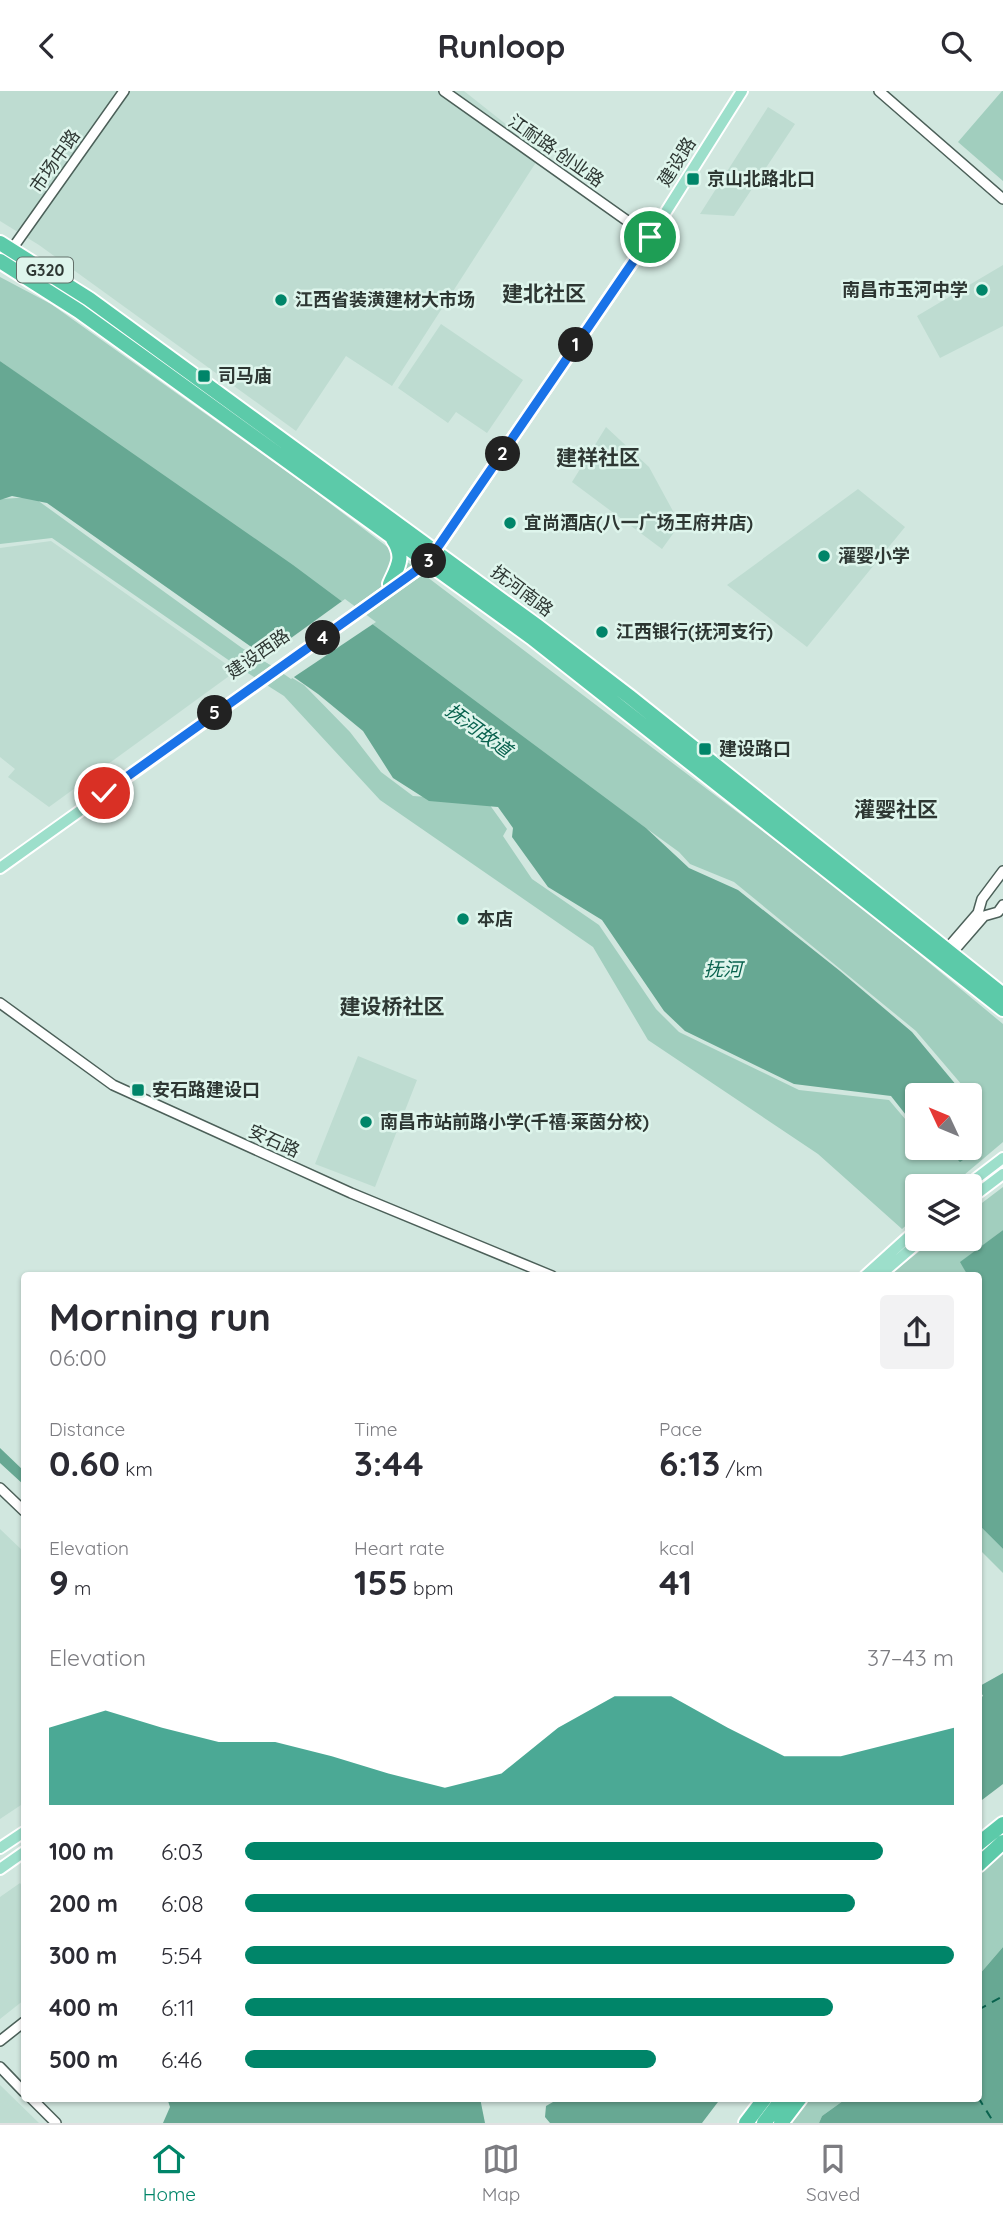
<!DOCTYPE html>
<meta charset="utf-8">
<style>
:root{--surface:#fff;--page:#f2f2f3;--text:#2b2b33;--muted:#7c7c81;--line:#e1e1e2;--accent:#008569}
body{margin:0;font-family:Quicksand,"Noto Sans SC",sans-serif;background:var(--page);color:var(--text);height:100vh;display:flex;flex-direction:column;font-size:26px;white-space:nowrap}
*{box-sizing:border-box;margin:0}
p{font-size:23px;color:var(--muted)}
.icon{flex:none;width:38px;height:38px;fill:none;stroke:currentColor;stroke-width:2;stroke-linecap:round;stroke-linejoin:round}
.map{position:relative;flex:1;overflow:hidden}
.sheet{position:absolute;left:21px;top:1181px;width:961px;height:830px;display:flex;flex-direction:column;background:var(--surface);border-radius:7px;box-shadow:0 2px 5px #0004}
.sheet>*{flex:none}
.needle{width:46px;rotate:314deg}
.fabs{position:absolute;left:905px;top:992px;display:grid;gap:14px}
.fabs a{display:grid;place-items:center;width:77px;height:77px;border-radius:7px;background:var(--surface);box-shadow:0 2px 5px #0004;font-size:35px}
.pin{position:absolute;display:grid;place-items:center;width:60px;height:60px;color:#fff;margin:-30px;border:4px solid #fff;border-radius:50%;box-shadow:0 2px 7px #0007}
.km{position:absolute;width:35px;height:35px;margin:-18px;border-radius:50%;background:#222;color:#fff;font-size:19px;line-height:35px;text-align:center}
.round{display:grid;place-items:center;flex:none;width:74px;height:74px;border-radius:7px;background:var(--page)}
.overview{display:flex;align-items:center;justify-content:space-between;height:119px;padding:0 28px}
h1{font-size:38px;font-weight:700;line-height:52px}
.stats{display:grid;grid-template-columns:repeat(3,1fr);gap:10px;height:119px;padding:7px 28px}
.stats div{display:grid;align-content:center}
.stats b{font-size:35px;font-weight:700}
.stats small{font-size:19px;font-weight:400}
.stats p{font-size:19px}
.chart{height:196px;padding:14px 28px}
.chart p{display:flex;justify-content:space-between}
.chart svg{width:100%;height:126px;margin-top:7px;fill:var(--accent);opacity:.7}
ul{padding:0 28px;list-style:none;font-size:23px}
li{display:grid;grid-template-columns:112px 84px 1fr;align-items:center;height:52px}
li i{height:18px;border-radius:9px;background:var(--accent)}
header{display:flex;justify-content:space-between;align-items:center;height:91px;padding:0 28px;background:var(--surface);font-size:32px;font-weight:700}
.tab-bar{display:flex;justify-content:space-around;align-items:center;height:98px;border-top:2px solid var(--line);background:var(--surface);font-size:19px;color:var(--muted)}
.tab-bar a{display:grid;justify-items:center;gap:4px}
.tab-bar .current{color:var(--accent)}
.map>svg:first-child{display:block}
</style>
<header><svg class="icon" aria-label="back" viewBox="0 0 24 24"><path d="M15 5l-7 7 7 7"/></svg>Runloop<svg class="icon" aria-label="search" viewBox="0 0 24 24"><circle cx="10" cy="10" r="6"/><path d="M15 15l6 6"/></svg></header>
<div class="map">
<svg width="1003" height="2032" viewBox="0 0 1003 2032">
<rect width="100%" height="100%" fill="#d1e7df"/>
<path fill="#bedcd1" d="M 0,0 L 464,0 L 542,62 L 392,295 L 346,265 L 296,340 L 39,154 L 0,130 Z
M 768,16 L 795,33 L 734,125 L 700,123 Z
M 1003,174 L 1003,235 L 940,267 L 917,225 Z
M 441,233 L 523,289 L 487,342 L 456,321 L 448,332 L 398,297 Z
M 606,336 L 649,376 L 680,433 L 662,458 L 572,391 Z
M 858,398 L 905,436 L 807,556 L 727,494 Z
M 51,450 L 236,580 L 49,716 L 8,686 L 15,678 L 0,666 L 0,457 Z
M 358,965 L 417,989 L 375,1096 L 315,1073 Z
M 0,1438 L 24,1461 L 24,1712 L 0,1728 Z
M 20,1792 L 24,1798 L 24,1909 L 0,1928 L 0,1806 Z
M 0,1994 L 39,2032 L 0,2032 Z"/>
<path fill="#a1cebe" d="M 1002,0 L 1003,0 L 1003,90 L 958,51 Z
M 0,186 L 51,213 L 307,395 L 852,808 L 1003,933 L 1003,1051 L 951,1095 L 917,1096 L 917,1125 L 902,1138 L 818,1063 L 648,949 L 593,856 L 380,709 L 284,605 L 240,577 L 52,447 L 0,453 L 0,408 L 33,406 L 242,557 L 304,594 L 350,641 L 381,681 L 413,705 L 487,710 L 507,738 L 503,745 L 532,788 L 599,834 L 656,918 L 679,941 L 799,999 L 889,1009 L 917,1042 L 917,1057 L 930,1057 L 932,1059 L 935,1057 L 970,1057 L 970,1004 L 966,1004 L 962,994 L 916,940 L 734,791 L 690,773 L 679,761 L 0,270 Z
M 1003,1096 L 1003,1139 L 961,1171 L 968,1185 L 888,1185 L 935,1148 L 970,1148 L 970,1121 Z
M 978,1433 L 1003,1458 L 1003,1482 L 978,1457 Z
M 1003,1741 L 1003,1856 L 978,1885 L 978,1763 Z
M 770,2007 L 847,2007 L 822,2025 L 819,2032 L 750,2032 Z"/>
<path fill="#67a893" d="M 0,270 L 293,474 L 646,737 L 689,777 L 738,799 L 840,880 L 912,941 L 957,995 L 960,1004 L 917,1004 L 917,1038 L 891,1005 L 794,993 L 685,940 L 664,920 L 602,829 L 548,796 L 512,746 L 513,737 L 498,716 L 429,710 L 393,687 L 363,640 L 318,603 L 47,412 L 12,405 L 0,409 Z
M 946,1057 L 968,1057 L 972,1063 L 960,1071 Z
M 1003,1139 L 1003,1458 L 978,1433 L 978,1185 L 968,1185 L 960,1171 Z
M 0,1357 L 24,1380 L 24,1394 L 0,1372 Z
M 1003,1582 L 1003,1693 L 978,1712 L 978,1608 L 983,1605 L 978,1596 Z
M 1003,1856 L 1003,2032 L 819,2032 L 822,2025 L 847,2007 L 978,2007 L 978,1885 Z
M 167,2007 L 480,2007 L 485,2032 L 163,2032 L 170,2016 Z
M 560,2007 L 721,2007 L 702,2032 L 550,2032 L 545,2026 L 546,2015 Z"/>
<path fill="#d1e7df" d="M 345,508 L 376,531 L 291,588 L 262,568 Z"/>
<g fill="none" stroke-linecap="round" stroke-linejoin="round">
<path stroke="#09624e" stroke-width="2" stroke-dasharray="9 7" stroke-linecap="butt" d="M 978,1919 L 1003,1905
M 978,2006 L 994,2032"/>
<defs>
<path id="minor" d="M 444,0 L 650,146
M 879,0 L 1003,108
M 12,158 L 124,0
M 946,859 L 978,822 L 982,808 L 1003,780
M 951,863 L 984,825 L 998,821 L 1003,814
M 0,912 L 113,994 L 351,1102 L 552,1185
M 0,1397 L 24,1420
M 0,1950 L 24,1931
M 0,1976 L 24,2001
M 31,2007 L 56,2032"/>
<path id="major" d="M 0,777 L 427,472 L 650,146 L 742,0
M 965,1096 L 1003,1067
M 970,1108 L 1003,1083
M 865,1185 L 917,1138
M 879,1185 L 922,1148
M 0,1757 L 24,1741
M 0,1778 L 24,1761"/>
<path id="highway" d="M 0,152 L 89,208 L 537,535 L 630,606 L 1003,904
M 0,170 L 79,220 L 164,281 L 531,546 L 1003,918
M 390,493 C 398,475 405,466 393,448
M 978,1753 L 1003,1733
M 978,1774 L 1003,1751
M 746,2032 L 765,2007
M 764,2032 L 783,2007
M 781,2032 L 800,2007"/>
</defs>
<use href="#minor" stroke="#4c6059" stroke-width="12"/>
<use href="#major" stroke="#fff" stroke-width="14"/>
<use href="#highway" stroke="#fff" stroke-width="18"/>
<use href="#minor" stroke="#fff" stroke-width="9"/>
<use href="#major" stroke="#9ddfcb" stroke-width="10"/>
<use href="#highway" stroke="#5ccaa9" stroke-width="14"/>
</g>
<g fill="none" stroke-linecap="round" stroke-linejoin="round">
<defs>
<path id="route" d="M 104,702 L 427,472 L 650,146"/>
</defs>
<use href="#route" stroke="#fff" stroke-width="14"/>
<use href="#route" stroke="#1a73e8" stroke-width="9"/>
</g>
<g fill="#008569" stroke="#def5ec" stroke-width="2.5">
<rect x="686" y="81" width="14" height="14" rx="3.5"/>
<circle cx="982" cy="199" r="7"/>
<circle cx="281" cy="209" r="7"/>
<rect x="197" y="278" width="14" height="14" rx="3.5"/>
<circle cx="510" cy="432" r="7"/>
<circle cx="824" cy="465" r="7"/>
<circle cx="602" cy="541" r="7"/>
<rect x="698" y="651" width="14" height="14" rx="3.5"/>
<circle cx="463" cy="828" r="7"/>
<rect x="131" y="992" width="14" height="14" rx="3.5"/>
<circle cx="366" cy="1031" r="7"/>
</g>
<g text-anchor="middle" stroke-width="5" stroke-linejoin="round" paint-order="stroke">
<rect fill="#def5ec" stroke="#63706a" stroke-width="2" x="17" y="166.5" width="56" height="25" rx="5"/>
<g font-size="16" font-weight="bold" fill="#2e3733">
<text x="45" y="185">G320</text>
</g>
<g font-size="18" fill="#2e3733" stroke="#def5ec">
<text transform="translate(556 60) rotate(35)" y="6">江耐路·创业路</text>
<text transform="translate(55 70) rotate(-55)" y="6">市场中路</text>
<text transform="translate(677 71) rotate(-58)" y="6">建设路</text>
<text transform="translate(522 500) rotate(37)" y="6">抚河南路</text>
<text transform="translate(258 563) rotate(-35)" y="6">建设西路</text>
<text transform="translate(274 1050) rotate(24)" y="6">安石路</text>
</g>
<g font-size="18" font-weight="bold" fill="#2e3733" stroke="#def5ec" text-anchor="start">
<text x="707" y="94">京山北路北口</text>
<text x="968" y="205" text-anchor="end">南昌市玉河中学</text>
<text x="295" y="215">江西省装潢建材大市场</text>
<text x="218" y="291">司马庙</text>
<text x="524" y="438">宜尚酒店(八一广场王府井店)</text>
<text x="838" y="471">灌婴小学</text>
<text x="616" y="547">江西银行(抚河支行)</text>
<text x="719" y="664">建设路口</text>
<text x="477" y="834">本店</text>
<text x="152" y="1005">安石路建设口</text>
<text x="380" y="1037">南昌市站前路小学(千禧·莱茵分校)</text>
</g>
<g font-size="19" font-style="italic" fill="#09624e" stroke="#def5ec">
<text transform="translate(479 639) rotate(36)" y="7">抚河故道</text>
<text x="723" y="885">抚河</text>
</g>
<g font-size="21" font-weight="bold" fill="#2e3733" stroke="#def5ec">
<text x="544" y="210">建北社区</text>
<text x="598" y="374">建祥社区</text>
<text x="896" y="726">灌婴社区</text>
<text x="392" y="923">建设桥社区</text>
</g>
</g>
</svg>
<div class="fabs">
<a><svg class="needle" viewBox="-14 -14 28 28"><path d="M0-13l5 13h-10z" fill="#e53935"/><path d="M0 13l5-13h-10z" fill="#7c7c81"/></svg></a>
<a><svg class="icon" aria-label="layers" viewBox="0 0 24 24"><path d="M12 4l9 5-9 5-9-5zM3 14l9 5 9-5"/></svg></a>
</div>
<div class="pin" style="left:650px;top:146px;background:#1e9e55"><svg class="icon" aria-label="arrive" viewBox="0 0 24 24"><path d="M6 21V4h12l-3 4 3 4H6"/></svg></div>
<div class="pin" style="left:104px;top:702px;background:#d93025"><svg class="icon" aria-label="check" viewBox="0 0 24 24"><path d="M5 12l5 5 9-10"/></svg></div>
<b class="km" style="left:576px;top:254px">1</b>
<b class="km" style="left:503px;top:363px">2</b>
<b class="km" style="left:429px;top:470px">3</b>
<b class="km" style="left:323px;top:547px">4</b>
<b class="km" style="left:215px;top:622px">5</b>
<section class="sheet">
<div class="overview"><div><h1>Morning run</h1><p>06:00</p></div><a class="round"><svg class="icon" aria-label="share" viewBox="0 0 24 24"><path d="M12 15V3M7 8l5-5 5 5M5 13v7h14v-7"/></svg></a></div>
<div class="stats">
<div><p>Distance</p><b>0.60<small> km</small></b></div>
<div><p>Time</p><b>3:44</b></div>
<div><p>Pace</p><b>6:13<small> /km</small></b></div>
</div>
<div class="stats">
<div><p>Elevation</p><b>9<small> m</small></b></div>
<div><p>Heart rate</p><b>155<small> bpm</small></b></div>
<div><p>kcal</p><b>41</b></div>
</div>
<div class="chart"><p><span>Elevation</span>37–43 m</p>
<svg viewBox="0 0 160 44" preserveAspectRatio="none"><path d="M0 44V17L10 11L20 17L30 22L40 22L50 27L60 33L70 38L80 33L90 17L100 6L110 6L120 17L130 27L140 27L150 22L160 17V44z"/></svg>
</div>
<ul>
<li><b>100 m</b>6:03<i style="width:90%"></i></li>
<li><b>200 m</b>6:08<i style="width:86%"></i></li>
<li><b>300 m</b>5:54<i style="width:100%"></i></li>
<li><b>400 m</b>6:11<i style="width:83%"></i></li>
<li><b>500 m</b>6:46<i style="width:58%"></i></li>
</ul>
</section>
</div>
<nav class="tab-bar">
<a class="current"><svg class="icon" aria-label="home" viewBox="0 0 24 24"><path d="M3 11l9-7 9 7M6 9v11h12V9"/></svg>Home</a>
<a><svg class="icon" aria-label="map" viewBox="0 0 24 24"><path d="M3 6l6-2 6 2 6-2v14l-6 2-6-2-6 2zM9 4v14M15 6v14"/></svg>Map</a>
<a><svg class="icon" aria-label="saved" viewBox="0 0 24 24"><path d="M7 4h10v16l-5-4-5 4z"/></svg>Saved</a>
</nav>
